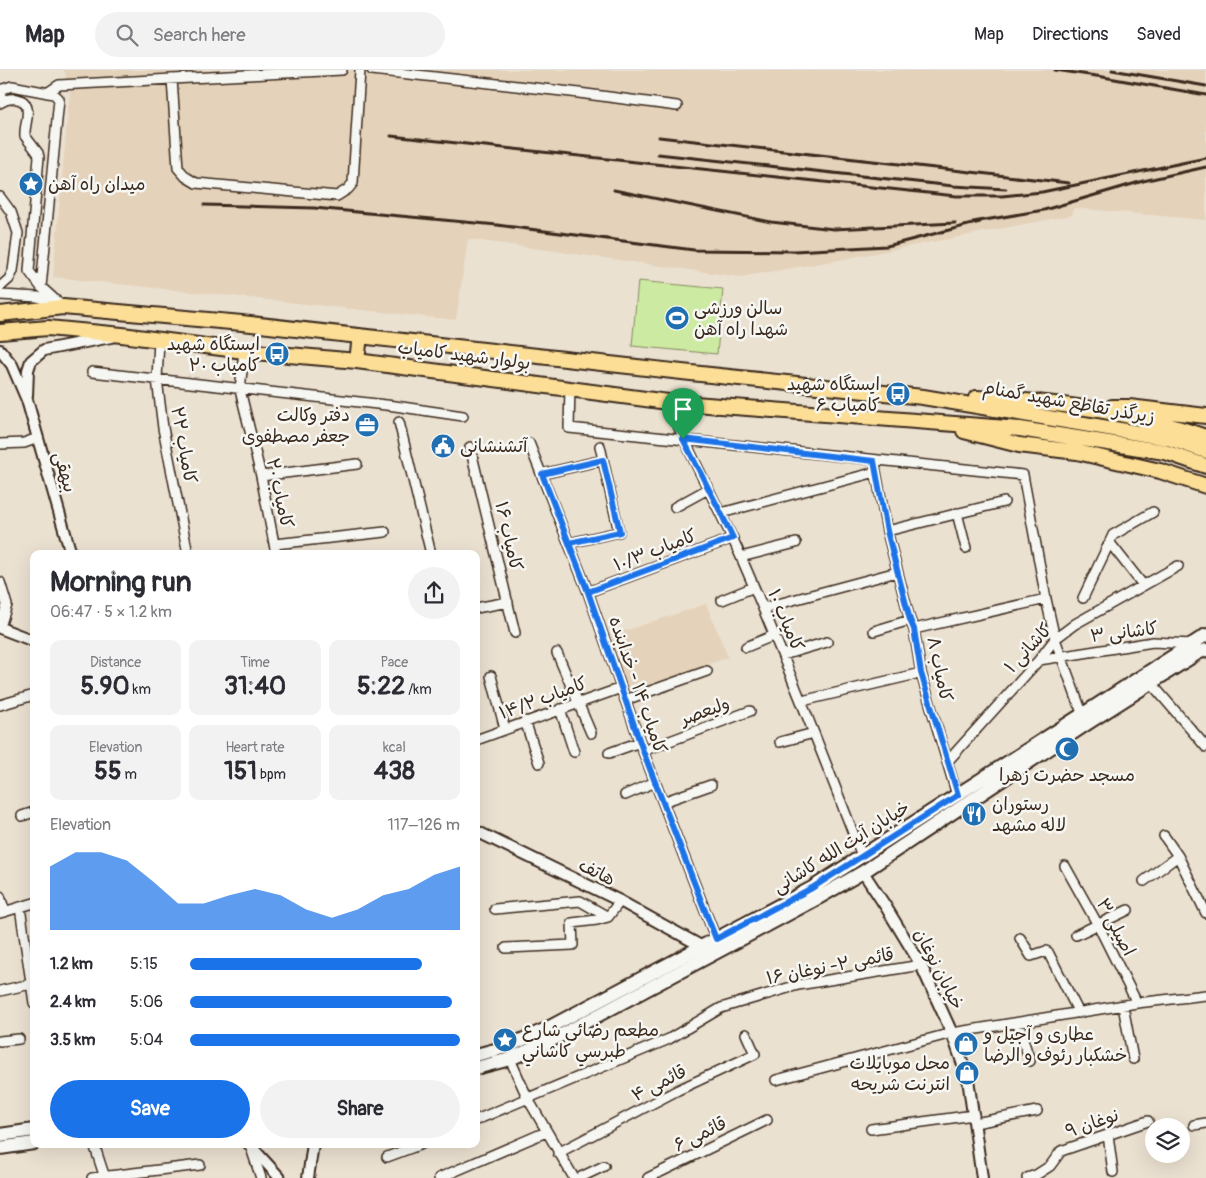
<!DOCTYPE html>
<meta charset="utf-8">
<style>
:root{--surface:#fff;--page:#f2f2f3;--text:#2b2b33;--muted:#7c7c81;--line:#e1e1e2;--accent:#1a73e8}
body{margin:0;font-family:Pangolin,"Playpen Sans Arabic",sans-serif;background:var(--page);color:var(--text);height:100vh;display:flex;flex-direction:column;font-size:19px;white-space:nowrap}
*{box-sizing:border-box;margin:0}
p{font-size:16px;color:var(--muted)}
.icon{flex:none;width:28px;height:28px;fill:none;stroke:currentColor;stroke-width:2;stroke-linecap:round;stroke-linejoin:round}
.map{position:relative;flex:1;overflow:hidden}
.details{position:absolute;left:30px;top:480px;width:450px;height:598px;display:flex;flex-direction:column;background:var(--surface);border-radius:10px;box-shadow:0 5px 20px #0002}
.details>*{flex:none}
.tools{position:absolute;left:1145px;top:1048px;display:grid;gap:10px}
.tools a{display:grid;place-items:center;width:45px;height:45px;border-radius:50%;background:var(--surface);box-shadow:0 5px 20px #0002;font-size:25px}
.pin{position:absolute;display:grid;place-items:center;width:42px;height:42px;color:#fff;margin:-51px -21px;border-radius:50% 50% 50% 0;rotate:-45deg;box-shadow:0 0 5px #0007}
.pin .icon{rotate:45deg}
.round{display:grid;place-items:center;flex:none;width:52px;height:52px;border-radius:26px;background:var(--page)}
.overview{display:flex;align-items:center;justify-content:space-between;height:85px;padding:0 20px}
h1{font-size:28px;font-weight:700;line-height:38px}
.stats{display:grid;grid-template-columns:repeat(3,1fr);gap:8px;height:85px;padding:5px 20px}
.stats div{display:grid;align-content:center;border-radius:10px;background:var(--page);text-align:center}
.stats b{font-size:25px;font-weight:700}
.stats small{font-size:14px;font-weight:400}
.stats p{font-size:14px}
.chart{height:140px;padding:10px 20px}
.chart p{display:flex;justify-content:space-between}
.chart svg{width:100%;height:90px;margin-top:5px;fill:var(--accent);opacity:.7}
.cta{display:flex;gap:10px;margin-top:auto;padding:10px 20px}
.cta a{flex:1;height:58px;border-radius:30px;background:var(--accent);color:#fff;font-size:20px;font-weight:700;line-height:58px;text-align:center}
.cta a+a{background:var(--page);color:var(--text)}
ul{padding:0 20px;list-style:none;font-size:16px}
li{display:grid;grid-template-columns:80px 60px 1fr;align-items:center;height:38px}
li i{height:12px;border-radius:6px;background:var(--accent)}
header{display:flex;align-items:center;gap:30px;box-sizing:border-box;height:70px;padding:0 25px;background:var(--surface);border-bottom:1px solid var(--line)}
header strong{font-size:24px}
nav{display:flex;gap:28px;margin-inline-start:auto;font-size:18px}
.search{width:350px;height:45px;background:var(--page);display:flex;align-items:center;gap:12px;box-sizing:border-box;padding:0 18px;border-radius:28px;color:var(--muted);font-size:19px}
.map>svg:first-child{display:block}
</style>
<header>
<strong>Map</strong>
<div class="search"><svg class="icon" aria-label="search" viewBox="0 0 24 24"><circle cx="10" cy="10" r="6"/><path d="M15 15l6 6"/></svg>Search here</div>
<nav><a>Map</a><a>Directions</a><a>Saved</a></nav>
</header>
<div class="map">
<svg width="1206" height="1108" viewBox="0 0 1206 1108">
<rect width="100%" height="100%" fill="#ebe1d1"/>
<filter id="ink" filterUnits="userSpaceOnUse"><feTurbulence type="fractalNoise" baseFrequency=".02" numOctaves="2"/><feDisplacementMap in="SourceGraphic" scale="10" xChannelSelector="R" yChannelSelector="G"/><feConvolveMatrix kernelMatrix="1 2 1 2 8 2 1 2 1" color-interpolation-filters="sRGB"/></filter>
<g filter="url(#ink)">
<path fill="#e4d2ba" d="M 64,0 L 1206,0 L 1206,150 L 1074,138 L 1072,145 L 844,189 L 740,207 L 468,169 L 456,250 L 53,207 L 70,21 Z
M 706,534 L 728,587 L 627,624 L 606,567 Z"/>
<path fill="#cceaa1" stroke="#848a60" d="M 638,211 L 723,219 L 717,284 L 632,276 Z"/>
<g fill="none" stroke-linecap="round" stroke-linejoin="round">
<defs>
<path id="minor" d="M 372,0 L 571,22 L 677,36
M 172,9 L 178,98 L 186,107 L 196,113 L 337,126 L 348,119 L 353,113 L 360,0
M 47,23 L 59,15 L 342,0
M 0,29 L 3,19 L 12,16 L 54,24 L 59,29 L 41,217 L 63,237
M 0,33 C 8,27 24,26 27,38 C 29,47 24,57 25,66 L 38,83 L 39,87 L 29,201 L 41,217
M 0,127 L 11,142 L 18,163 L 13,201 L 9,209 L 0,217
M 0,225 L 38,227 L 56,234
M 159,270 L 157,309 L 163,358 L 188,484
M 244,281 L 240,320 L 261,406 L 276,484
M 92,302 L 395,336 L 463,346
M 570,318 L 569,358 L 1023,405 L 1046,529 L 1055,569 L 1082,643
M 668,332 C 689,385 718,435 741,487 C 784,585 823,685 862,786
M 399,352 L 431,484
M 529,373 L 588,522 L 643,681 L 716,869
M 0,374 L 24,373 L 38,368
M 470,377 L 515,563
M 874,391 L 887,461 L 910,550 L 914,559 L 921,603 L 957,725
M 542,404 L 603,390
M 261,406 L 357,394
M 675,437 L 708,419
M 721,443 L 876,402
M 957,443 L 966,478
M 887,461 L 1004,432
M 569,473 L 619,462 L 600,376
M 1110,473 L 1143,515
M 275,474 L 385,462
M 741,487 L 796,473
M 0,512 L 7,535 L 0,557
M 588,522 L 733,468
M 1083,528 L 1113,465 L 1153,442
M 722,530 L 754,517
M 476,538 L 508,532
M 763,538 L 897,502
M 914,559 L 1046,529
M 874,561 L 910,550
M 746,577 L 775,565
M 557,583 L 591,663
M 783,585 L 827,572
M 1039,590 L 1153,572 L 1192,574
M 491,606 L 505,659
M 1151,613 L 1206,677
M 625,630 L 707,601
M 802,631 L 921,603
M 0,635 L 34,625
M 560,639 L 574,682
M 525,651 L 539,693
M 476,670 L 621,618
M 780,672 L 814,663
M 643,681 L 750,641
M 609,683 L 640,672
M 947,692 L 1039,590 L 1055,569 L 1075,554 L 1178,496
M 625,725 L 655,712
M 663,732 L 711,715
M 22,746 L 34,742
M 1164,766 L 1178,786 L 1206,843
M 1065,796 L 1098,855 L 1137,933
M 1144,811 L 1178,786
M 0,826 L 5,842
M 20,837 L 34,933
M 495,839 L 580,831 L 608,847
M 0,843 L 34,833
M 1076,865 L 1128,840
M 1020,868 L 1031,886 L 1046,881 L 1048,882 L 1079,943
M 506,878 L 573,875 L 572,853 L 597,850 L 608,847 L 620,831
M 0,921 L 31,914
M 1123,936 L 1133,989
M 1018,954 L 1030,991
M 0,971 L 19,969
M 510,989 L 528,1029 L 574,1108
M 776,1010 L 952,963 L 1137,933 L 1206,925
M 476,1050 L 669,969 L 721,938 L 798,915 L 921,895
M 975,1053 L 1037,1041
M 1194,1055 L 1206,1053
M 871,1059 L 974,1045
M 1108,1065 L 1113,1102
M 94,1074 L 105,1108
M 251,1078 L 261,1108
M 558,1083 L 678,1020 L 755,984 L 746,964
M 387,1087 L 422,1074
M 92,1108 L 200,1095
M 439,1108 L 546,1062
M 579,1108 L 604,1096
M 648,1108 L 767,1050
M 1027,1108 L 1036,1105 L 1050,1096 L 1061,1081 L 1148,1051"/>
<path id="tertiary" d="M 0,280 L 12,295 L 27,330 L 71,484
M 27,326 L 28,300 L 31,291 L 44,280 L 111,267
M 0,558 L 34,571
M 476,761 L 620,831 L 701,876 L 703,882
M 863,802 L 886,837 L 921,895 L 952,963 L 968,1009 L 982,1108
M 249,1074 L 280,1108
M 308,1108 L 313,1074"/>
<path id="secondary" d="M 476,985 L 506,977 L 544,960 L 812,818 L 1206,565
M 476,998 L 510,989 L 550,971 L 818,828 L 863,802 L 1088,653 L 1198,583 L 1206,580
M 0,1065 L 34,1060
M 0,1078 L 34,1073"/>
<path id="primary" d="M 0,244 L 63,237 L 242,253 L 691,303 L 923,327 L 1168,368 L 1206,381
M 0,262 L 48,258 L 122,265 L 244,281 L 357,291 L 668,332 L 1020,359 L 1165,382 L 1206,396
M 357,291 L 360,266
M 976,328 C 1053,331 1133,342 1206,367
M 1112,337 L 1129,337 L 1206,346
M 964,361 L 1019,375 L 1077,382 L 1160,401 L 1206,416"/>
</defs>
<use href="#minor" stroke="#3b2a1e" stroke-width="12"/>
<use href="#tertiary" stroke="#3b2a1e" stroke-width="14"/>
<use href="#secondary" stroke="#3b2a1e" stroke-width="16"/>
<use href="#primary" stroke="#3b2a1e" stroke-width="18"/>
<use href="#minor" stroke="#f6f6f2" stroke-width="9"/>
<use href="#tertiary" stroke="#f6f6f2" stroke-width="10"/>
<use href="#secondary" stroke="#f6f6f2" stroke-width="12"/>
<use href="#primary" stroke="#fcde96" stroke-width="14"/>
<path stroke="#3b2a1e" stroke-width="3" d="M 1055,0 L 1103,7 L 1206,25
M 1112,0 L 1206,16
M 391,66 L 956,126 L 1002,126 L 1042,122 L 1206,88
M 659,67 L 1069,113
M 658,84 L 953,116 L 1006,119
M 614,120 L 771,152 L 834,159 L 955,153
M 204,135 L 314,138 L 497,155 L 694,180 L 794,181 L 887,176 L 980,152
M 973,152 L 1044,140 L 1143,111 L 1206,97"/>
</g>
</g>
<g fill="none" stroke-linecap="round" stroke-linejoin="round" filter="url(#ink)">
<defs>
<path id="route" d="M 683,369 L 721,443 L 733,468 L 588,522 L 542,404 L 603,390 L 620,462 L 569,473 L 588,522 L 643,681 L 716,869 L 812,818 L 958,725 L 921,603 L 914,559 L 910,550 L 887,461 L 874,391 L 683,369"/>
</defs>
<use href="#route" stroke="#fff" stroke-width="10"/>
<use href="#route" stroke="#1a73e8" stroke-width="6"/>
</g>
<defs>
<symbol id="sight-disc" viewBox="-11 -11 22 22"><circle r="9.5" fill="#1f6fb2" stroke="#f6f6f2"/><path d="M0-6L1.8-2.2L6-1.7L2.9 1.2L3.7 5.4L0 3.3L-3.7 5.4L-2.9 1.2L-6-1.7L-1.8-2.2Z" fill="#fff"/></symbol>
<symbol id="stadium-disc" viewBox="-11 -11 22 22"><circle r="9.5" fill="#1f6fb2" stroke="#f6f6f2"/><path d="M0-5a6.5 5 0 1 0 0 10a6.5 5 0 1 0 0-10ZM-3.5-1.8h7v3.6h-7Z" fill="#fff"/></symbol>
<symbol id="bus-disc" viewBox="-11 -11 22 22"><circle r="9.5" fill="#1f6fb2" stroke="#f6f6f2"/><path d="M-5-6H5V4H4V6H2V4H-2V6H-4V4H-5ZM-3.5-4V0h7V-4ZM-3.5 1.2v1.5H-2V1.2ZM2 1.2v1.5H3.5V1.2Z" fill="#fff"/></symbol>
<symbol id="office-disc" viewBox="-11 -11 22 22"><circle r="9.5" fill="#1f6fb2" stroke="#f6f6f2"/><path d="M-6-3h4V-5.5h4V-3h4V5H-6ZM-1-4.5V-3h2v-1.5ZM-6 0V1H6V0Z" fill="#fff"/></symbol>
<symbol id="civic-disc" viewBox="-11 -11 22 22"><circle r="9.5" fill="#1f6fb2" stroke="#f6f6f2"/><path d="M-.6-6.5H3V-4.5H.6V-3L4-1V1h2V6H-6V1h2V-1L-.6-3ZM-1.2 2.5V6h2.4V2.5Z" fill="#fff"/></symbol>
<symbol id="mosque-disc" viewBox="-11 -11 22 22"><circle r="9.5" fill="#1f6fb2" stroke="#f6f6f2"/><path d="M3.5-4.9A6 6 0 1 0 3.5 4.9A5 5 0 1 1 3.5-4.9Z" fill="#fff"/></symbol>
<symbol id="restaurant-disc" viewBox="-11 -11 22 22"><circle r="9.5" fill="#1f6fb2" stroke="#f6f6f2"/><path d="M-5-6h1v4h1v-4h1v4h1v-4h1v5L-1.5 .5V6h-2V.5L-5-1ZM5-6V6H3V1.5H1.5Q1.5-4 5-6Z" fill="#fff"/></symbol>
<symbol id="shop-disc" viewBox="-11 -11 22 22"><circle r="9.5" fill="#1f6fb2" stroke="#f6f6f2"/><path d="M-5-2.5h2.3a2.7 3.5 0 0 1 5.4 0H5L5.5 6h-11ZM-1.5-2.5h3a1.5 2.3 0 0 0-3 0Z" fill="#fff"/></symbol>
</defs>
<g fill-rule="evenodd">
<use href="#sight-disc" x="17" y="100" width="28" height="28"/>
<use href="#stadium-disc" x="663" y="234" width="28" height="28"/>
<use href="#bus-disc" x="263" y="270" width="28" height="28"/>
<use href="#bus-disc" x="884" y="310" width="28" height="28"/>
<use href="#office-disc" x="353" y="341" width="28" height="28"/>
<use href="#civic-disc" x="429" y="362" width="28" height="28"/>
<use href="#mosque-disc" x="1053" y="665" width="28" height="28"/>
<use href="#restaurant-disc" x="960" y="730" width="28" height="28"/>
<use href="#sight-disc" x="491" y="956" width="28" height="28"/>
<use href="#shop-disc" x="952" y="960" width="28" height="28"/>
<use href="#shop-disc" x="953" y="989" width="28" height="28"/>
</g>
<g text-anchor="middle" stroke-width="5" stroke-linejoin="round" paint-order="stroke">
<g font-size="18" fill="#3b2a1e" stroke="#f6f6f2" text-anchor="start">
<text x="48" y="120">میدان راه آهن</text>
<text x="694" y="244">سالن ورزشی<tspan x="694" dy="21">شهدا راه آهن</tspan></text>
<text x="260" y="280" text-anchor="end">ایستگاه شهید<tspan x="260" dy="21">کامیاب ۲۰</tspan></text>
<text x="880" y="320" text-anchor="end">ایستگاه شهید<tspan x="880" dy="21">کامیاب ۶</tspan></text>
<text x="350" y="351" text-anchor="end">دفتر وکالت<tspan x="350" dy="21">جعفر مصطفوی</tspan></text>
<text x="460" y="382">آتشنشانی</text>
<text x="1067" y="711" text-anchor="middle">مسجد حضرت زهرا</text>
<text x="992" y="740">رستوران<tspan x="992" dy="21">لاله مشهد</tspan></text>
<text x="522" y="966">مطعم رضائي شارع<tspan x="522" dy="21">طبرسي كاشاني</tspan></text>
<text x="984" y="970">عطاری و آجیل و<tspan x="984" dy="21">خشکبار رئوف و الرضا</tspan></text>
<text x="950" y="999" text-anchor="end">محل موبايلات<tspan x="950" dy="21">انترنت شريحه</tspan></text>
</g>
<g font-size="18" fill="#3b2a1e" stroke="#f6f6f2">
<text transform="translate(464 285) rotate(7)" y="6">بولوار شهید کامیاب</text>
<text transform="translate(1069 332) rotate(10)" y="6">زیرگذر تقاطع شهید گمنام</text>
<text transform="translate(184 375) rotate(80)" y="6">کامیاب ۲۲</text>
<text transform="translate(65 402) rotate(74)" y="6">بیهقی</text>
<text transform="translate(280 423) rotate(78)" y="6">کامیاب ۲۰</text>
<text transform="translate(509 466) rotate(77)" y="6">کامیاب ۱۶</text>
<text transform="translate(655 480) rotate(-21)" y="6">کامیاب ۱۰/۳</text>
<text transform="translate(786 550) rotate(67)" y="6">کامیاب ۱۰</text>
<text transform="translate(1124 562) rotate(-7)" y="6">کاشانی ۳</text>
<text transform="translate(1028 578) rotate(-47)" y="6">کاشانی ۱</text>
<text transform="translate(940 599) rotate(78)" y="6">کامیاب ۸</text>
<text transform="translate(638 615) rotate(71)" y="6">کامیاب ۱۴ - خدابنده</text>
<text transform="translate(543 628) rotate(-20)" y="6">کامیاب ۱۴/۲</text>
<text transform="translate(705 641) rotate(-20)" y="6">ولیعصر</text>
<text transform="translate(841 777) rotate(-32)" y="6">خیابان آیت الله کاشانی</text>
<text transform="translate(597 802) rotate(26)" y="6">هاتف</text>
<text transform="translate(1116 857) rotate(62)" y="6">اصیلی ۳</text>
<text transform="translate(830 896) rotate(-11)" y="6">قائمی ۲- نوغان ۱۶</text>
<text transform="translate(939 899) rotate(63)" y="6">خیابان نوغان</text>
<text transform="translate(659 1013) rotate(-27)" y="6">قائمی ۴</text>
<text transform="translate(1092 1053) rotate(-19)" y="6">نوغان ۹</text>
<text transform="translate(700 1064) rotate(-26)" y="6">قائمی ۶</text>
</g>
</g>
</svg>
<div class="tools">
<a><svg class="icon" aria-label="layers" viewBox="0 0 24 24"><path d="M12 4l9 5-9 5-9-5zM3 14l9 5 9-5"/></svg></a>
</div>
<div class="pin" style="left:683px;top:369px;background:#1e9e55"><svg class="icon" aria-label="arrive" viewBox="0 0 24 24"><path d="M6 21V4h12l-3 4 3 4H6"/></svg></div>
<section class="details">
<div class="overview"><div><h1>Morning run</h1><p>06:47 · 5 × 1.2 km</p></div><a class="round"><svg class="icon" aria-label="share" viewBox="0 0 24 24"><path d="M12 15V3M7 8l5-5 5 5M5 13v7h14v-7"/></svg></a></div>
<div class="stats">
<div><p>Distance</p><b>5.90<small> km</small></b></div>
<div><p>Time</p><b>31:40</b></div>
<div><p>Pace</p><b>5:22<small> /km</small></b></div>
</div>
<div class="stats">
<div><p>Elevation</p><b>55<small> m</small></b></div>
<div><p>Heart rate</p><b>151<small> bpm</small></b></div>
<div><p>kcal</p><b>438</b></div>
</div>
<div class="chart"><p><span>Elevation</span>117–126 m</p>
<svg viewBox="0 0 160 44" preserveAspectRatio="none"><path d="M0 44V13L10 6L20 6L30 10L40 20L50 31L60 31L70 27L80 24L90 27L100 34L110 38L120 34L130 27L140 24L150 17L160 13V44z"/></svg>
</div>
<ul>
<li><b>1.2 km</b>5:15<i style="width:86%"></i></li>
<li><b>2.4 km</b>5:06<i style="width:97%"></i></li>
<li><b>3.5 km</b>5:04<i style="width:100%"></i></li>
</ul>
<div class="cta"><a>Save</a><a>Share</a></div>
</section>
</div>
